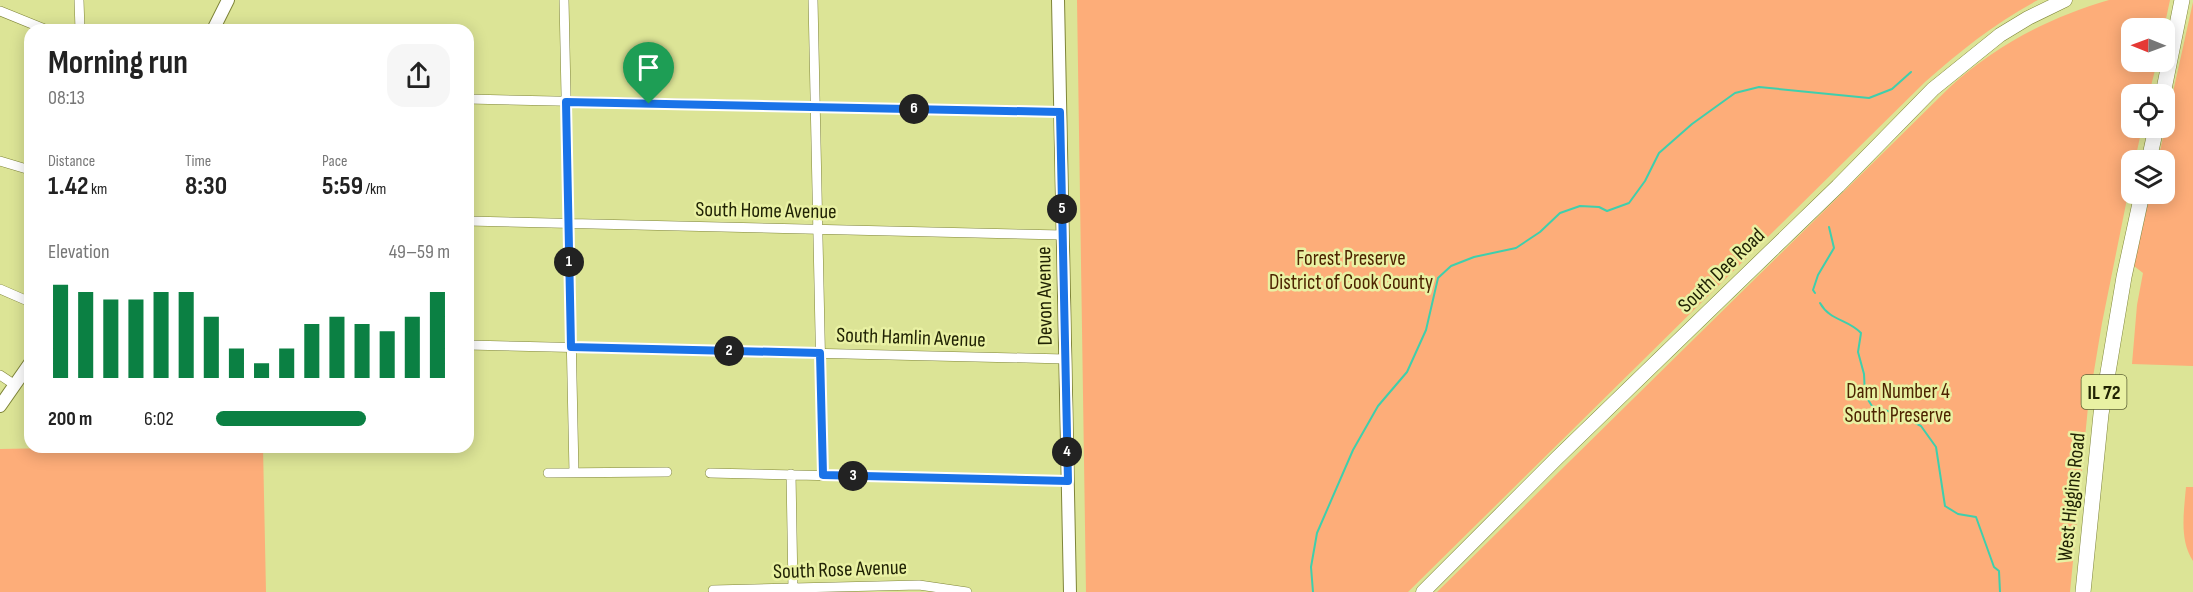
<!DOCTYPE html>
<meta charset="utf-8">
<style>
:root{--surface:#fff;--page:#f6f6f6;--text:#222;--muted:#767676;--accent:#0b8043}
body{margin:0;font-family:"Sofia Sans Condensed",sans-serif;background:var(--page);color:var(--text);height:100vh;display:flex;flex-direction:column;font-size:22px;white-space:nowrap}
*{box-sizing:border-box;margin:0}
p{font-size:20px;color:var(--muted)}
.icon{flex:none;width:33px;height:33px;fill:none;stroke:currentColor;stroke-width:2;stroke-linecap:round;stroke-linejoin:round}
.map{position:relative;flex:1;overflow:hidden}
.drawer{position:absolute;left:24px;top:24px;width:450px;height:429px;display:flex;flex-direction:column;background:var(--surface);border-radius:18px;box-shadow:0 3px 15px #0003}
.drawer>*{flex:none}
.needle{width:39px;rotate:271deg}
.fabs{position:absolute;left:2121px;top:18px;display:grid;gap:12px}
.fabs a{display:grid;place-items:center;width:54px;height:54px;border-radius:12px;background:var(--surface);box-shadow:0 3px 15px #0003;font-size:30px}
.pin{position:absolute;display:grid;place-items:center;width:51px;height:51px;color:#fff;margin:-62px -26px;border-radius:50% 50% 50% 0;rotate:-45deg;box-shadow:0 0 6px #0007}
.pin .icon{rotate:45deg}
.km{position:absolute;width:30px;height:30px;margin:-15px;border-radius:50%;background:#222;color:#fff;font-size:16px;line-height:30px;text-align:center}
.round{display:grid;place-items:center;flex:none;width:63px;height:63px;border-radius:18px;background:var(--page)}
.headline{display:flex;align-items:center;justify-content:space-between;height:102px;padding:0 24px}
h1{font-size:33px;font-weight:700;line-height:45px}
.figures{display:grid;grid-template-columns:repeat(3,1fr);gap:9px;height:102px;padding:6px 24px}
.figures div{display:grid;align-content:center}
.figures b{font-size:26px;font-weight:700}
.figures small{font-size:16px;font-weight:400}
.figures p{font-size:16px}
.chart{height:168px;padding:12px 24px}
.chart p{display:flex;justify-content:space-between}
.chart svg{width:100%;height:108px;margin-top:6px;stroke:var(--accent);stroke-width:6}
ul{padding:0 24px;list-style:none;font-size:20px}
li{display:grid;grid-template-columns:96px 72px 1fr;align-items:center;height:45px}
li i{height:15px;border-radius:8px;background:var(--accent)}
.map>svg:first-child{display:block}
</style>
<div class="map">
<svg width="2193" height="592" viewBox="0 0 2193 592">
<rect width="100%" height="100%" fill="#dce496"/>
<path fill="#fdad79" d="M 1077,0 L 2038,0 C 1996,22 1960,51 1925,82 L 1408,592 L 1086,592 Z
M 2109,0 L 2170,0 L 2164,28 L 2132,28 L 2132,62 L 2157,62 L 2149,94 L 2132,94 L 2132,128 L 2142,128 L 2135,160 L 2132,160 L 2131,179 L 2102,323 L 2088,407 L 2070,592 L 1437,592 L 1951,86 C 1997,45 2050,17 2109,0 Z
M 2193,2 L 2193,366 L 2132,364 L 2137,305 L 2143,273 L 2134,266 L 2150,194 L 2164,194 L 2164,160 L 2158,160 Z
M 110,447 L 263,447 L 266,592 L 0,592 L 0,449 Z
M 2186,487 L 2193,487 L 2193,561 C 2179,540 2184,511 2186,487 Z"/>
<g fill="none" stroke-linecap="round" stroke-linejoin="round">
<path stroke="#3fcfac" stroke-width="2" d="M 1815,293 L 1813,290 L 1818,275 L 1834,248 L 1829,227
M 1820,303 C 1830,321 1848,319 1861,333 L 1858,352 L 1864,374 L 1865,395 L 1872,406 L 1900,415 L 1921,426 L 1936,447 L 1945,506 L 1958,514 L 1976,517 L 1994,567 L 1999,571 L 2000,592
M 1313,592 L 1311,567 L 1317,533 L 1353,450 L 1378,406 L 1407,372 L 1426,330 L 1438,278 L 1451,266 L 1474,257 L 1516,248 L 1540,232 L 1560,213 L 1580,206 L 1599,207 L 1607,211 L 1629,203 L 1645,181 L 1659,153 L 1692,124 L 1735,93 L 1759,87 L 1869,98 L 1892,89 L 1911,72"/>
<defs>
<path id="minor" d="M 79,0 L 80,30
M 564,0 L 574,473
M 813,0 L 823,475
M 0,11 L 47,30
M 468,99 L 1060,112
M 0,161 L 30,170
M 468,221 L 1063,235
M 0,289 L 30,302
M 468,345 L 1065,359
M 0,375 L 15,385
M 548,473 L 667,472
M 710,473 L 1068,481
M 791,474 L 793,589
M 713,590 L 919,585 L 967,592"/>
<path id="tertiary" d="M 1058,0 L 1070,592
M 213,30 L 228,0
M 0,406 L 30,363"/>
<path id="secondary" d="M 1423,592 L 1557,458 L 1838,186 L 1933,89 L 2000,35 L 2028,18 L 2065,0"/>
<path id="primary" d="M 2163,94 L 2182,0
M 2149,160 L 2156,128
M 2083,592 L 2101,414 L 2124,277 L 2142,194"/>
</defs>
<use href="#minor" stroke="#7f8539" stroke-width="10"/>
<use href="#tertiary" stroke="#7f8539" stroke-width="14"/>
<use href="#secondary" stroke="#7f8539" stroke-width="15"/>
<use href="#primary" stroke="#7f8539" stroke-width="16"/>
<use href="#minor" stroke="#fff" stroke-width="9"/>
<use href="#tertiary" stroke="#fff" stroke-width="12"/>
<use href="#secondary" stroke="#fff" stroke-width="14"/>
<use href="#primary" stroke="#fff" stroke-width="15"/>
</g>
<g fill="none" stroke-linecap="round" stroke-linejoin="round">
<defs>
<path id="route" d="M 566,102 L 1060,112 L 1068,481 L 823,475 L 820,353 L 571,347 Z"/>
</defs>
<use href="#route" stroke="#fff" stroke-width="12"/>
<use href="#route" stroke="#1a73e8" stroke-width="8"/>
</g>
<g text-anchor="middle" stroke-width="5" stroke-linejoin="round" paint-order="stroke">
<rect fill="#e9f1a3" stroke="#5d6134" stroke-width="1.5" x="2081.5" y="375" width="45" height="34" rx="4.5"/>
<g font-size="20" font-weight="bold" fill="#212304">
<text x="2104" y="399">IL 72</text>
</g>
<g font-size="21" fill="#212304" stroke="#e9f1a3">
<text transform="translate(766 210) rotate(1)" y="7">South Home Avenue</text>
<text transform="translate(1721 270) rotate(-44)" y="7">South Dee Road</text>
<text transform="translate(1044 296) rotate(-91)" y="7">Devon Avenue</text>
<text transform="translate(911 337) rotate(2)" y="7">South Hamlin Avenue</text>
<text transform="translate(2071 497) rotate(-84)" y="7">West Higgins Road</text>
<text transform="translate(840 569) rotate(-2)" y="7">South Rose Avenue</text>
</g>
<g font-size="21" fill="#4d2301" stroke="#e9f1a3">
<text x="1351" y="265">Forest Preserve<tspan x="1351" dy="24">District of Cook County</tspan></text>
<text x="1898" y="398">Dam Number 4<tspan x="1898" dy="24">South Preserve</tspan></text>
</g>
</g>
</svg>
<div class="fabs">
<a><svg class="needle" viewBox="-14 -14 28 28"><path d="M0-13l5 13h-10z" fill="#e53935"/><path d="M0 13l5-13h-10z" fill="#767676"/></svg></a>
<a><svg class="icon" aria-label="locate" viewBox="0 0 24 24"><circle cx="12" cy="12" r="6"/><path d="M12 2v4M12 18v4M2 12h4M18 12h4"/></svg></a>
<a><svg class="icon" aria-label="layers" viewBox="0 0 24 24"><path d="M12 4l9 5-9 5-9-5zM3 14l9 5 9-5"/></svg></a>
</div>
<div class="pin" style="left:649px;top:104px;background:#1e9e55"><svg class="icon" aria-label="arrive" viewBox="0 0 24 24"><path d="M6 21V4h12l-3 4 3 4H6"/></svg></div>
<b class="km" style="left:569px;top:262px">1</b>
<b class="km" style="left:729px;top:351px">2</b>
<b class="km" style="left:853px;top:476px">3</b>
<b class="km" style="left:1067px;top:452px">4</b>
<b class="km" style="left:1062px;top:209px">5</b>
<b class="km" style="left:914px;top:109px">6</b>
<section class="drawer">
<div class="headline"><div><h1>Morning run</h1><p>08:13</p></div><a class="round"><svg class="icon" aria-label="share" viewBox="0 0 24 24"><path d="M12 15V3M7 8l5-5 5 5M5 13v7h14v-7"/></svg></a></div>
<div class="figures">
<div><p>Distance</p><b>1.42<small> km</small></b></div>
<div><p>Time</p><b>8:30</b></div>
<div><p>Pace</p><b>5:59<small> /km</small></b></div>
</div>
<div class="chart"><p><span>Elevation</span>49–59 m</p>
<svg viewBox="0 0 160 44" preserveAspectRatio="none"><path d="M5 44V6M15 44V9M25 44V12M35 44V12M45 44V9M55 44V9M65 44V19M75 44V32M85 44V38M95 44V32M105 44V22M115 44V19M125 44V22M135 44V25M145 44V19M155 44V9"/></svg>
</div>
<ul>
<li><b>200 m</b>6:02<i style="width:64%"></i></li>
</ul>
</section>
</div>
